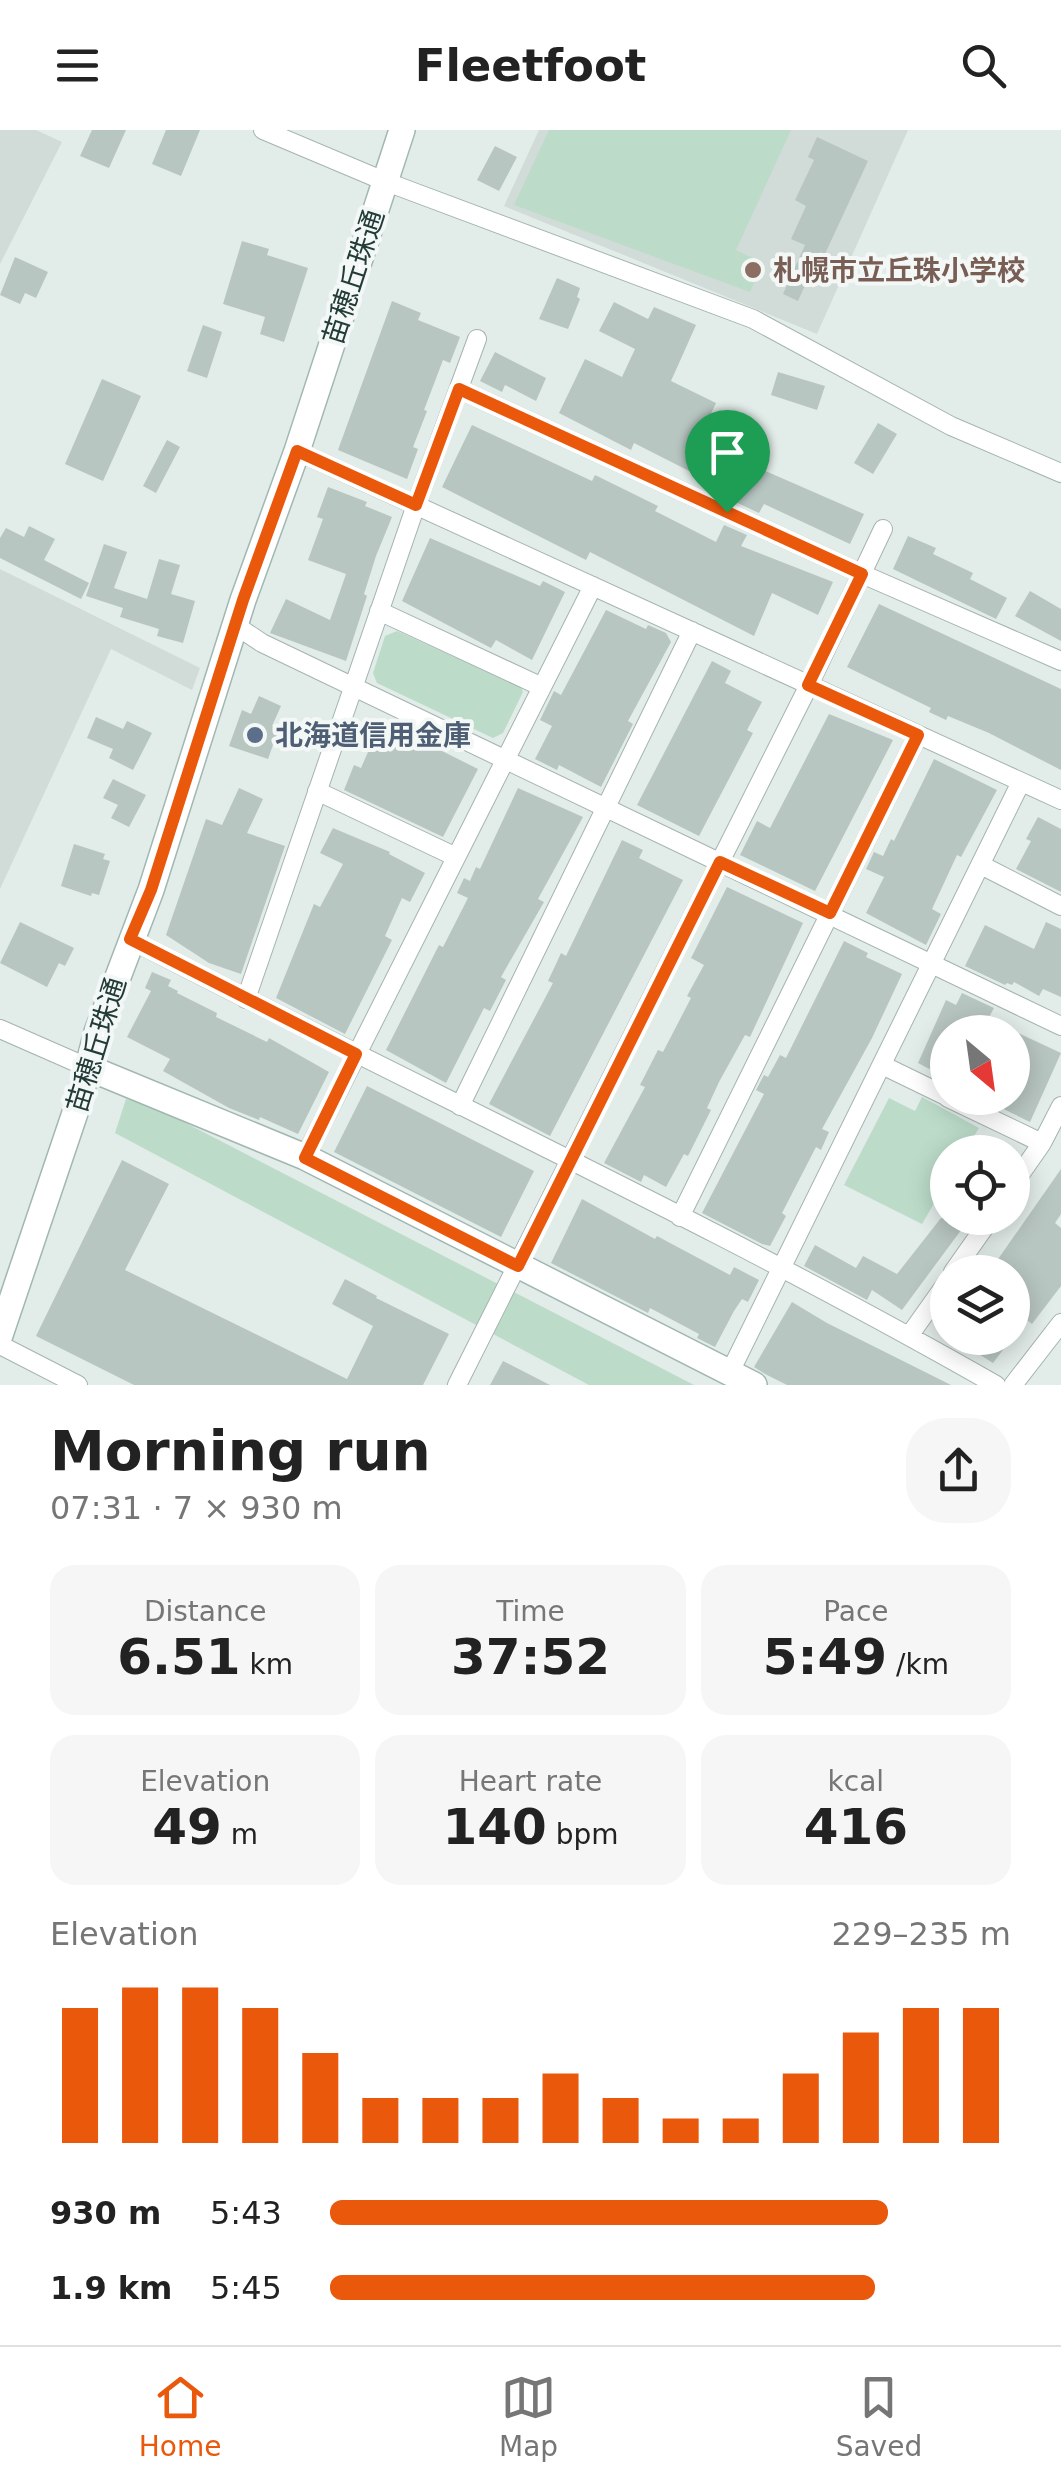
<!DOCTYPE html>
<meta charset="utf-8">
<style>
:root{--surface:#fff;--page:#f6f6f6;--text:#222;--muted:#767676;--line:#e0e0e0;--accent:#ea580c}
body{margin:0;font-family:"DejaVu Sans","Noto Sans JP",sans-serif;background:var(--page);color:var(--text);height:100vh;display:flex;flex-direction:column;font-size:38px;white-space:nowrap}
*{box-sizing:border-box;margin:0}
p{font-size:32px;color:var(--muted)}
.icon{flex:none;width:55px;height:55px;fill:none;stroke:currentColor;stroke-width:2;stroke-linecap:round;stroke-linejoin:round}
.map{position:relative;height:1255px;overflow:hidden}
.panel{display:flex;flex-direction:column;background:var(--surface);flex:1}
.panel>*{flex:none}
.needle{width:65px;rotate:151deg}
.controls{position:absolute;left:930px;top:885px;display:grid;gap:20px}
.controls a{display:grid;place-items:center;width:100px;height:100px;border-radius:50%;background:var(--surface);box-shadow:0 5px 25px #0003;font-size:50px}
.pin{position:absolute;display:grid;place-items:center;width:85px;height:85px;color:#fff;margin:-102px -42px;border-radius:50% 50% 50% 0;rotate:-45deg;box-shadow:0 0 10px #0007}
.pin .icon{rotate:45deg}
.round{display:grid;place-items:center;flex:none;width:105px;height:105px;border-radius:40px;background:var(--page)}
.overview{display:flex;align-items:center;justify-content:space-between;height:170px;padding:0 50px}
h1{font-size:55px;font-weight:700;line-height:75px}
.metrics{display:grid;grid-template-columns:repeat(3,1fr);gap:15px;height:170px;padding:10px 50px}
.metrics div{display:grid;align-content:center;border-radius:25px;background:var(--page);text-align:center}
.metrics b{font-size:50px;font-weight:700}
.metrics small{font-size:28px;font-weight:400}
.metrics p{font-size:28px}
.chart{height:280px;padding:20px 50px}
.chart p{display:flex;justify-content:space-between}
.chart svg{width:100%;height:180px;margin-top:10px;stroke:var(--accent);stroke-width:6}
ul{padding:0 50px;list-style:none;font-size:32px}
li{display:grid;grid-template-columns:160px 120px 1fr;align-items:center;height:75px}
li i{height:25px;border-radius:12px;background:var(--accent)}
header{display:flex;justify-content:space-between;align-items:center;height:130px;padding:0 50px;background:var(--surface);font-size:45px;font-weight:700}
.menu{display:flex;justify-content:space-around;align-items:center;height:140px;border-top:2px solid var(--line);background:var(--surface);font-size:28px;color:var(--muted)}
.menu a{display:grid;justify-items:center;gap:5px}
.menu .current{color:var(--accent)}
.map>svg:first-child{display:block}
</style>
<header><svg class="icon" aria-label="menu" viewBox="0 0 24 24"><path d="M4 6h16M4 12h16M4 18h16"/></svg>Fleetfoot<svg class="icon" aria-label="search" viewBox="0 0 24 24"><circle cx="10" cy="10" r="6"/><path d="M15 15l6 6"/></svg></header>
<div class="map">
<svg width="1061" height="1255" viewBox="0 0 1061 1255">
<rect width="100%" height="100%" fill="#e2ece9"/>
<path fill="#d1dbd8" d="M 0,0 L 36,0 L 62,12 L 0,134 Z
M 539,0 L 908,0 L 817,204 L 504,76 Z
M 0,439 L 200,538 L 192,560 L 111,519 L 0,759 Z"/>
<path fill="#bcdcc9" d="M 549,0 L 791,0 L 736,120 L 763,133 L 750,162 L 514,75 Z
M 397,501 L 521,557 L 523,562 L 503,603 L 493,608 L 377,553 L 373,543 L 385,506 Z
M 922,967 L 979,998 L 964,1022 L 948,1022 L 947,1051 L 922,1094 L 844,1055 L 889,968 L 915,981 Z
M 126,969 L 147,973 L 694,1255 L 589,1255 L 115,1003 Z"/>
<path fill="#b8c6c2" d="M 92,0 L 126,0 L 109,38 L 80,26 Z
M 166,0 L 200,0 L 181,46 L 152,34 Z
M 817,7 L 868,31 L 825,124 L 820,122 L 798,171 L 783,164 L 805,115 L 791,109 L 806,76 L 795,70 L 814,30 L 808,27 Z
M 495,16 L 517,27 L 499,61 L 477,50 Z
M 242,111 L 269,119 L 267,125 L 308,138 L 284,212 L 260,204 L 265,187 L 223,174 Z
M 15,127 L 48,142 L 36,168 L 25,163 L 20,174 L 0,165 Z
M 557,148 L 580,158 L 577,167 L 580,169 L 568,199 L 539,189 Z
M 392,171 L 421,183 L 418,190 L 460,207 L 450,233 L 443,230 L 424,280 L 427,281 L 413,317 L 418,319 L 407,349 L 338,320 Z
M 614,172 L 648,189 L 654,177 L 696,195 L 671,251 L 716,273 L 698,311 L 752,339 L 754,336 L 864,384 L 850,414 L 764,374 L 759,383 L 731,370 L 734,366 L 697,345 L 634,313 L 631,320 L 559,283 L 585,229 L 622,247 L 635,219 L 599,201 Z
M 203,195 L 222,202 L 207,248 L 187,241 Z
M 495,222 L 546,248 L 536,271 L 505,255 L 502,262 L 480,251 Z
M 778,242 L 825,256 L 817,280 L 771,265 Z
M 102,249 L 141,266 L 103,351 L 65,334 Z
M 878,293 L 897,304 L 873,344 L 854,333 Z
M 472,295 L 592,351 L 595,345 L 658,376 L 655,381 L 716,412 L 724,395 L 747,405 L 741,416 L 833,452 L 818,485 L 772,463 L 754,506 L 590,422 L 586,430 L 442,357 Z
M 167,310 L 180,317 L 156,363 L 143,356 Z
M 328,357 L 367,372 L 365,376 L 392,387 L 376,426 L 364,464 L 367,466 L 346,531 L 270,503 L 286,469 L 330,490 L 346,444 L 308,430 L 323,389 L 317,387 Z
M 29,396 L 55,409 L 44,430 L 89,453 L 81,469 L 0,428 L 0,408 L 6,398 L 24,407 Z
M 908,406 L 936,418 L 933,424 L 973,443 L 970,449 L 1007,468 L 996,489 L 893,439 Z
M 430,408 L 540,456 L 543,451 L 565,462 L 532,530 L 496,510 L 491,518 L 402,471 Z
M 104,414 L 127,422 L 114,458 L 147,469 L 159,429 L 180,435 L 171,464 L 195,471 L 183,513 L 157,506 L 159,499 L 120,487 L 123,478 L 86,466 Z
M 1030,461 L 1061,479 L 1061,511 L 1015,486 Z
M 879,474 L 1061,559 L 1061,640 L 989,603 L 948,586 L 946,590 L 929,582 L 931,578 L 847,537 Z
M 606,480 L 646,499 L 648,495 L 666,503 L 671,512 L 628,591 L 633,594 L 601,657 L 559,635 L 557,640 L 535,629 L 552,596 L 540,590 L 554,561 L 561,565 Z
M 712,531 L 731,541 L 725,553 L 762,572 L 747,600 L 753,603 L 699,706 L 637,675 Z
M 259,566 L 281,576 L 272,596 L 279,598 L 268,629 L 229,616 L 242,580 L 251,584 Z
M 829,584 L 893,610 L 815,761 L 740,725 L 757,691 L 770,698 Z
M 96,587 L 123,599 L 127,591 L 152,603 L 133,640 L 109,628 L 113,619 L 87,608 Z
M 378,599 L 409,612 L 412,606 L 478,639 L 443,707 L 344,660 L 354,635 L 361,638 Z
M 934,629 L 997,660 L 961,727 L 957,725 L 932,779 L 941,784 L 926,815 L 866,783 L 884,747 L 866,739 L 874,722 L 883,726 L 891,709 L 894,711 Z
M 113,649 L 146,665 L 129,697 L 111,688 L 118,675 L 103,668 Z
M 239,658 L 263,669 L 247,703 L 285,716 L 241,844 L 209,833 L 166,805 L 206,689 L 222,695 Z
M 518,658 L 583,687 L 538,769 L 544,772 L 501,847 L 506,850 L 490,881 L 484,878 L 446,953 L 386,920 L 439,815 L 443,817 L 468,768 L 457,763 L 464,748 L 470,751 L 476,737 L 480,739 Z
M 1038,687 L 1061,699 L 1061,762 L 1016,739 L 1031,711 L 1026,709 Z
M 333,698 L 390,722 L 389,724 L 425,743 L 410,772 L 402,768 L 385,806 L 392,810 L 345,904 L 276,868 L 314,774 L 320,777 L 343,734 L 320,723 Z
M 622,710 L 643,720 L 639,728 L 683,750 L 550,1006 L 489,974 L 553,853 L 548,851 L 556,834 L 561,823 L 566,826 Z
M 74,714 L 105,724 L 103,729 L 110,731 L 99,765 L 92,763 L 91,766 L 61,756 Z
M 727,757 L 803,793 L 750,907 L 745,905 L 719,952 L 707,978 L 711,980 L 688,1026 L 684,1024 L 666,1057 L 644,1045 L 641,1052 L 604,1033 L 645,957 L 640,955 L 658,920 L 663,922 L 691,868 L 687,866 L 704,835 L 691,828 Z
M 20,792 L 74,818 L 65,836 L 59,833 L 47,857 L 0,833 Z
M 1046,792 L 1061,799 L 1061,867 L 1043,859 L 1039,866 L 1014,852 L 1012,855 L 1007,853 L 1005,855 L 965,836 L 985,795 L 1034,819 Z
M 844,811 L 868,823 L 866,827 L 902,844 L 872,908 L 822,999 L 829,1002 L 821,1020 L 816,1017 L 782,1083 L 786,1086 L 770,1116 L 762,1114 L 702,1083 L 764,964 L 756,960 L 764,945 L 768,947 L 780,925 L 786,928 Z
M 152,842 L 171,850 L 168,856 L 178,861 L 177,863 L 217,883 L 216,887 L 267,912 L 269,908 L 329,942 L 298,1004 L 260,987 L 259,990 L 229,978 L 163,941 L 170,929 L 127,907 L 151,861 L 145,858 Z
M 962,863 L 994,878 L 988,889 L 1061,923 L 1030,992 L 981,968 L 1012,968 L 1012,902 L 948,902 L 948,928 L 939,944 L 918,933 L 946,870 L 956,875 Z
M 367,956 L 534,1041 L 501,1107 L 334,1022 Z
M 122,1030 L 169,1054 L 125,1140 L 347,1249 L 373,1196 L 332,1174 L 345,1149 L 377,1166 L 376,1168 L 449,1204 L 423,1255 L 134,1255 L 36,1206 Z
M 1061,1039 L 1061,1084 L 1055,1093 L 1061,1098 L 1061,1156 L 1032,1194 L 1012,1179 L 1012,1142 L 989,1142 Z
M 582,1069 L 655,1109 L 657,1106 L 730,1145 L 734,1137 L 759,1150 L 748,1172 L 742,1169 L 734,1181 L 715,1217 L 697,1208 L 699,1204 L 650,1178 L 648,1183 L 551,1133 Z
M 941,1088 L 970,1088 L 902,1180 L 872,1160 L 867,1170 L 804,1136 L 815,1115 L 856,1138 L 863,1126 L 897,1144 Z
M 792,1172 L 827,1193 L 951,1255 L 787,1255 L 767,1245 L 754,1237 Z
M 953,1208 L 1012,1208 L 993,1233 Z
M 503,1231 L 550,1255 L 490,1255 Z"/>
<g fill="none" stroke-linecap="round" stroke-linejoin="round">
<defs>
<path id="street" d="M 263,0 L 384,51 L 753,189 L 951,296 L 1061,343
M 459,259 L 862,444 L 1061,531
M 297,321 L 1061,670
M 379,481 L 542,557
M 235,495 L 262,513 L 1061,896
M 317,661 L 456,727
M 981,735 L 1061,776
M 130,809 C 418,958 714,1094 996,1255
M 246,869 L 416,375 L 477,209
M 0,899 L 89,938
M 882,935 L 948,967
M 948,968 L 1042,1013
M 460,976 L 692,501
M 305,1027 L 593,456
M 1012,1056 L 1042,1013 L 1061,976
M 680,1087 L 918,605
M 953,1142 L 991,1088
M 909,1206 L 948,1151
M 0,1215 L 78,1255
M 730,1242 L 1021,652
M 457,1255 L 809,555 L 883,399
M 1013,1255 L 1061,1193"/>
<path id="secondary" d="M 89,938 L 305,1027 L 754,1255
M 0,1205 L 79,971 L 97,902 L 151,760 L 243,470 L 297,321 L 402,0"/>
</defs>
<use href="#street" stroke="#a5b4b0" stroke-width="20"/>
<use href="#secondary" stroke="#a1b7b2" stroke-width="28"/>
<use href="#street" stroke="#fff" stroke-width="18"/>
<use href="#secondary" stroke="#fff" stroke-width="25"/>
</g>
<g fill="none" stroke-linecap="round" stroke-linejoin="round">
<defs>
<path id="route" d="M 459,259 L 862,444 L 808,555 L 918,605 L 830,783 L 720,732 L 518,1136 L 305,1028 L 356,924 L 130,809 L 151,760 L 243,470 L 297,321 L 416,375 Z"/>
</defs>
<use href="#route" stroke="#fff" stroke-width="20"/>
<use href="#route" stroke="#ea580c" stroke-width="12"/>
</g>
<circle fill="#8d6e63" stroke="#f3f8f6" stroke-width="4" cx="753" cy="140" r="10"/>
<circle fill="#5c6f8a" stroke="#f3f8f6" stroke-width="4" cx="255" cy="605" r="10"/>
<g text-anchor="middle" stroke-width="8" stroke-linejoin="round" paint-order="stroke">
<g font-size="28" font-weight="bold" fill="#785e54" stroke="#f3f8f6" text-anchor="start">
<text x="773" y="150">札幌市立丘珠小学校</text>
</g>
<g font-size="28" fill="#233c38" stroke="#f3f8f6">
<text transform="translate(353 147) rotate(-72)" y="10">苗穂丘珠通</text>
<text transform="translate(96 915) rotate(-73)" y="10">苗穂丘珠通</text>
</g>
<g font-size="28" font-weight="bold" fill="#4e5e75" stroke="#f3f8f6" text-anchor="start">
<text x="275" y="615">北海道信用金庫</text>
</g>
</g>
</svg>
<div class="controls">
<a><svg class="needle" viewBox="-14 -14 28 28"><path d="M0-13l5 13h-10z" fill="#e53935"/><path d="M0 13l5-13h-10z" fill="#767676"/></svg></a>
<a><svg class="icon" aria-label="locate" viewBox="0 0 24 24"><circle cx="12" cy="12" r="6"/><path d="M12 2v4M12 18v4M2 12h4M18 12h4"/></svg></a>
<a><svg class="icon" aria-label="layers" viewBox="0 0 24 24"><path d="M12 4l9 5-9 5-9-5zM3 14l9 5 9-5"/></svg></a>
</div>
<div class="pin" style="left:727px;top:382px;background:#1e9e55"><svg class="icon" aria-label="arrive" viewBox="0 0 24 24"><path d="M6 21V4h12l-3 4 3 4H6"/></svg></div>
</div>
<section class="panel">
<div class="overview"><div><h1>Morning run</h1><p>07:31 · 7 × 930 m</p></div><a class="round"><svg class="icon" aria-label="share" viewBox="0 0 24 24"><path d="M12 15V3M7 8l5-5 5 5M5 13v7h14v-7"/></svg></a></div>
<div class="metrics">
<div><p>Distance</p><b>6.51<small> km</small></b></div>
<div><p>Time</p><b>37:52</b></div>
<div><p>Pace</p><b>5:49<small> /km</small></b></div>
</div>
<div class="metrics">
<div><p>Elevation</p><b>49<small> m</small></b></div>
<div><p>Heart rate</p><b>140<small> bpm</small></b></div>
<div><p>kcal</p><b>416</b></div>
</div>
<div class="chart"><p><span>Elevation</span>229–235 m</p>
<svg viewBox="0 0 160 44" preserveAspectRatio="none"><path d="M5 44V11M15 44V6M25 44V6M35 44V11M45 44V22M55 44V33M65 44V33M75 44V33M85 44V27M95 44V33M105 44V38M115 44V38M125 44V27M135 44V17M145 44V11M155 44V11"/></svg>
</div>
<ul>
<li><b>930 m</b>5:43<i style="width:82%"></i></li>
<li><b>1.9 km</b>5:45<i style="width:80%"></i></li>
</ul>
</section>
<nav class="menu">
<a class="current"><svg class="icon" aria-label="home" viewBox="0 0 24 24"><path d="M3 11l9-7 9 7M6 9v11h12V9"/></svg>Home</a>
<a><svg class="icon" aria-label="map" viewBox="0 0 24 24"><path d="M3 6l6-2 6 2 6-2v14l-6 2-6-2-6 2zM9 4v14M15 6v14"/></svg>Map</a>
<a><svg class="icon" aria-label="saved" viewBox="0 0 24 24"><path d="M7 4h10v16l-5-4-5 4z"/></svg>Saved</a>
</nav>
